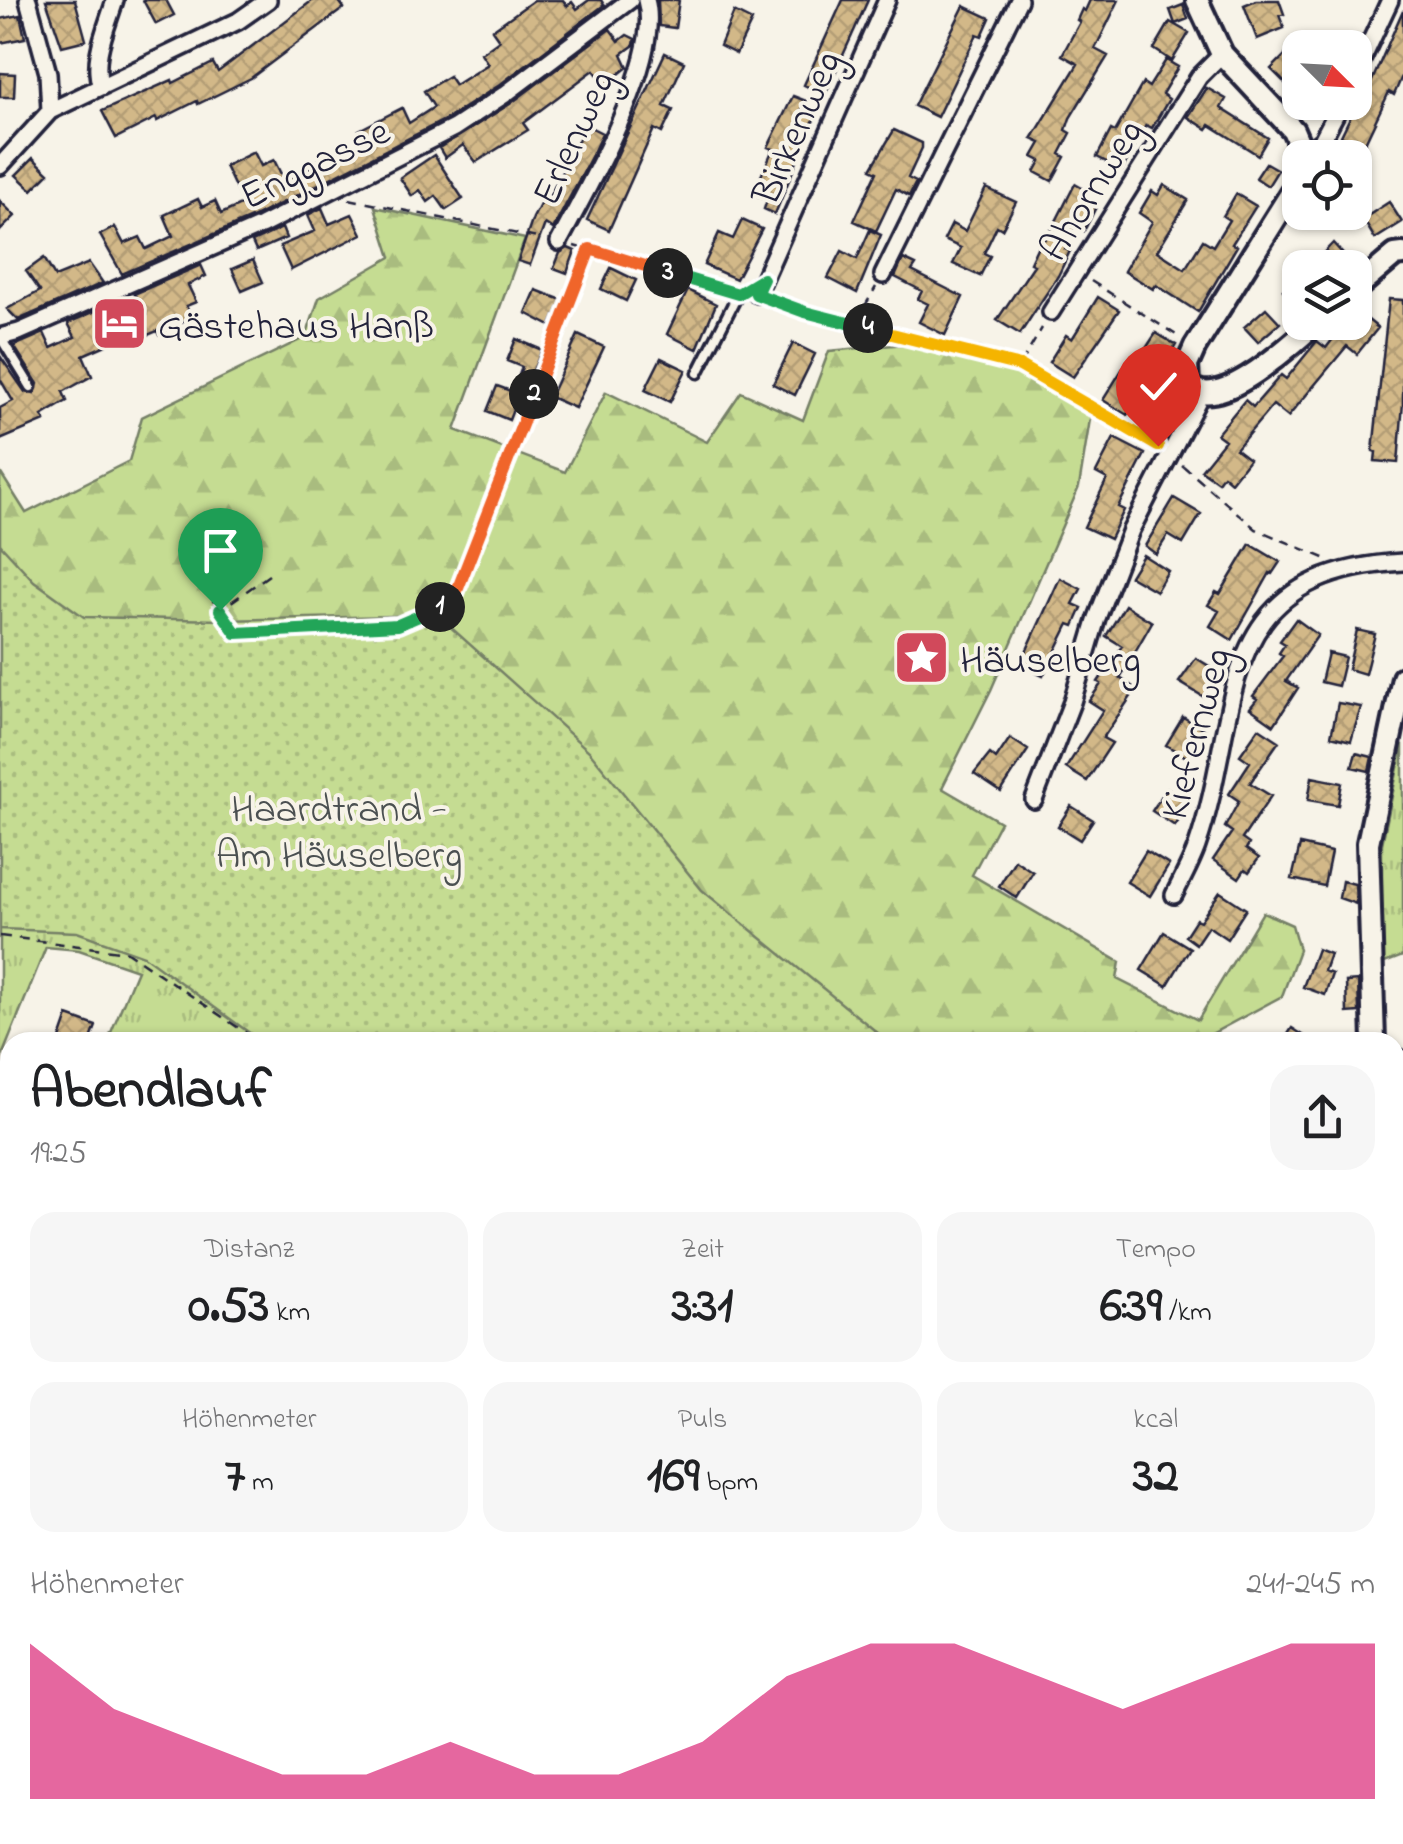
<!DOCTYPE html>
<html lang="de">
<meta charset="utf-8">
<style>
:root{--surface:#fff;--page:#f6f6f6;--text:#202124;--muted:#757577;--accent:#db2777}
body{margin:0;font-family:"Indie Flower",sans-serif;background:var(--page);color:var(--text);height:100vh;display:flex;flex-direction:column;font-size:38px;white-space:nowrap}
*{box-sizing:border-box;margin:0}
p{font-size:32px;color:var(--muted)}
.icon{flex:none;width:55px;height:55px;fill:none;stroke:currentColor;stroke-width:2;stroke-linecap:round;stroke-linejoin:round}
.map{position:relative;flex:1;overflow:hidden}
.details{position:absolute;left:0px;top:1032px;width:1405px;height:812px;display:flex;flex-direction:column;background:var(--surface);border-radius:30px 30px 0 0;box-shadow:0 2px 8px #0004}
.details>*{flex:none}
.needle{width:65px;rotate:114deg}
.controls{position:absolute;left:1282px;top:30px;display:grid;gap:20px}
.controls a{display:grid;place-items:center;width:90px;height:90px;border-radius:20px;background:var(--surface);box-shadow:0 2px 8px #0004;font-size:50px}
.pin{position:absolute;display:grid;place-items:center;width:85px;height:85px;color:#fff;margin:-102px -42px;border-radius:50% 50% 50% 0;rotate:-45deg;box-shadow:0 0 10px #0007}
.pin .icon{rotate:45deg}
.km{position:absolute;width:50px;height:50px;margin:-25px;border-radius:50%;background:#222;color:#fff;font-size:28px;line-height:50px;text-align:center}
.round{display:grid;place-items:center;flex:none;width:105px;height:105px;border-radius:30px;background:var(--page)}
.overview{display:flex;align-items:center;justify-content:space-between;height:170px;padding:0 30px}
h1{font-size:55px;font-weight:800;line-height:75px}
.stats{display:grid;grid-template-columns:repeat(3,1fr);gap:15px;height:170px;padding:10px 30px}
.stats div{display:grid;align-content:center;border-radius:25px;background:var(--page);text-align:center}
.stats b{font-size:50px;font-weight:800}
.stats small{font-size:28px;font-weight:400}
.stats p{font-size:28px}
.chart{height:280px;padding:20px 30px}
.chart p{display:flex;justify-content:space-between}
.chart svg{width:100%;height:180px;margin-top:10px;fill:var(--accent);opacity:.7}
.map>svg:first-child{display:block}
</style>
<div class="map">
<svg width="1403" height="1844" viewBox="0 0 1403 1844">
<defs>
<pattern id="grass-tufts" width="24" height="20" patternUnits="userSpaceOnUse" patternTransform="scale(2.5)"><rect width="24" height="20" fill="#c5dc92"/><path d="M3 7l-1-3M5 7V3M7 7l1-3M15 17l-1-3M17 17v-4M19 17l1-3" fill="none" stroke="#a9bc7f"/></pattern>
<pattern id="forest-firs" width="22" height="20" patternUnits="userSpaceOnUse" patternTransform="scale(2.5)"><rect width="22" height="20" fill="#c5dc92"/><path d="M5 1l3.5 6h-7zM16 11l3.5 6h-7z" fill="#a9bc7f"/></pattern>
<pattern id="park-dots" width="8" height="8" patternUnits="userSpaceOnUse" patternTransform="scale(2.5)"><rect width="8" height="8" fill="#c5dc92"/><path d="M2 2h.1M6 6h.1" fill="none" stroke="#a9bc7f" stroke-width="1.8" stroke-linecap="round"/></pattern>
<pattern id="building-cross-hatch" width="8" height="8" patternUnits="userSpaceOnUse" patternTransform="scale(2.5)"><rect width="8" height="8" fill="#d2b888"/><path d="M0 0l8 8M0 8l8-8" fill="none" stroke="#b49e76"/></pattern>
</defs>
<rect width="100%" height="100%" fill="#f7f3e8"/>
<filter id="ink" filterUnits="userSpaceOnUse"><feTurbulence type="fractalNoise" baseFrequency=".01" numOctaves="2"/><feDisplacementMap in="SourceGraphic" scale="20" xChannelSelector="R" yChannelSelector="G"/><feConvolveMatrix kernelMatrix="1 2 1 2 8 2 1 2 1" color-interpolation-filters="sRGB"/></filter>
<g filter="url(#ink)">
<path fill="url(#grass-tufts)" stroke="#747f66" stroke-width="2.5" d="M 0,720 L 291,1042 L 107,1042 L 137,970 L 79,950 L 46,947 L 0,1061 Z
M 1403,744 L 1403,956 L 1382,964 L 1382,844 Z"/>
<path fill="url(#forest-firs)" stroke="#747f66" stroke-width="2.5" d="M 375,207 L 525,239 L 455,430 L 565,472 L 606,392 L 707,442 L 741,392 L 803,420 L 829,351 L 937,341 L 981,348 L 1093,401 L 1079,487 L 991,690 L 942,788 L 1000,822 L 972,875 L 1120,962 L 1117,979 L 1198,1020 L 1263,912 L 1292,925 L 1299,950 L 1282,996 L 1206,1037 L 1203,1042 L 417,1042 L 0,720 L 0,472 L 26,513 L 129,461 L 142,417 L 306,337 L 319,298 L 391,257 Z
M 1395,1163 L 1403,1206 L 1403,1469 L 1395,1470 Z"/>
<path fill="url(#park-dots)" stroke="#747f66" stroke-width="2.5" d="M 0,544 L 34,581 L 84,617 L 222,620 L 437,615 L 589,751 L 702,890 L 889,1042 L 253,1042 L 255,1037 L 144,956 L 77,932 L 0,929 Z"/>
<path fill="url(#building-cross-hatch)" stroke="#22223b" stroke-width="2.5" d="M 46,0 L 75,0 L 86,40 L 62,46 Z
M 143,0 L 166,0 L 174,15 L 156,24 Z
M 313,0 L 338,0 L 344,8 L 251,78 L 198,104 L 197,101 L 157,121 L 156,118 L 116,138 L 102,111 L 172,80 L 173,83 L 213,63 L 218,72 Z
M 534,0 L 563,0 L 567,6 L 572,2 L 577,9 L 589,0 L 601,0 L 604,5 L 498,86 L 448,118 L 256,216 L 122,274 L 100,235 L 115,227 L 124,244 L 140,237 L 146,249 L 173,236 L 164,215 L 198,199 L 202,207 L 215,201 L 221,214 L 243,204 L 225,166 L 254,152 L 261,166 L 274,160 L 284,180 L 321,162 L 319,158 L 331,152 L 333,156 L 364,141 L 359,130 L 402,108 L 409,123 L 434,107 L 424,91 L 449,76 L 455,85 L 488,64 L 481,53 L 499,40 L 492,30 Z
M 658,0 L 679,0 L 675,28 L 659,26 Z
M 843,0 L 868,0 L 825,95 L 804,85 Z
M 1090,0 L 1119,0 L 1095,49 L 1108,56 L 1070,118 L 1066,130 L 1071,133 L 1060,154 L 1065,157 L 1052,181 L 1035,172 L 1041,161 L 1033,157 L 1041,143 L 1032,139 L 1078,64 L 1062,55 L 1080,22 L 1077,20 L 1082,9 L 1085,11 Z
M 1256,0 L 1279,0 L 1284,14 L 1279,15 L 1284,28 L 1257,39 L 1244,5 Z
M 1183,5 L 1188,19 L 1175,24 L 1170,10 Z
M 964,6 L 990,18 L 982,36 L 977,34 L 937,117 L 914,106 Z
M 1403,10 L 1403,74 L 1394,95 L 1389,92 L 1363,147 L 1341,136 L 1353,111 L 1358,113 Z
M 734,12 L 752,21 L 736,54 L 720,46 Z
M 20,15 L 25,38 L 0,43 L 0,19 Z
M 1170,22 L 1189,33 L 1172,61 L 1154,49 Z
M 610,29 L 619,41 L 627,35 L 635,39 L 634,45 L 622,54 L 628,67 L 605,85 L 594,70 L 523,123 L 528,130 L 476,162 L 463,145 L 445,158 L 439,148 L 510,104 Z
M 1300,40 L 1300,98 L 1271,69 Z
M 665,53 L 684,62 L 664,106 L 673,110 L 662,133 L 654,129 L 609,230 L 587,220 Z
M 1166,60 L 1178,67 L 1162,94 L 1169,99 L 1152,128 L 1146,125 L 1122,170 L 1097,157 L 1111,130 L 1115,132 L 1143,83 L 1149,87 Z
M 0,73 L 15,74 L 14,97 L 0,97 Z
M 1207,88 L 1226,99 L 1221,108 L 1268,138 L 1258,155 L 1210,125 L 1207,129 L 1188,117 Z
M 793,96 L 806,101 L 801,111 L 815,117 L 775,214 L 764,209 L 767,200 L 753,194 L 773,149 L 768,147 Z
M 586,125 L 602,133 L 593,153 L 553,229 L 545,224 L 530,265 L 518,261 L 533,218 L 544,197 L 548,199 Z
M 894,130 L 922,143 L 922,148 L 908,178 L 916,182 L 909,196 L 896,189 L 876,231 L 854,221 L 877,172 L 871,169 Z
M 434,155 L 463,199 L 446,210 L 436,196 L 428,202 L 420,190 L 412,196 L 400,178 Z
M 33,158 L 49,173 L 32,190 L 16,175 Z
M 1266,163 L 1278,170 L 1268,186 L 1256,178 Z
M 1075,184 L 1087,191 L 1083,198 L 1097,205 L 1084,231 L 1076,227 L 1065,249 L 1070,251 L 1058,276 L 1020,334 L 997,320 L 1034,265 L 1030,263 L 1042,237 L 1045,239 L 1053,227 Z
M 1164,185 L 1188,200 L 1157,251 L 1185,269 L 1203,240 L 1213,246 L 1229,220 L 1223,216 L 1236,194 L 1256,206 L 1232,244 L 1237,246 L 1198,312 L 1156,285 L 1153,289 L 1124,271 L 1152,222 L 1139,213 L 1152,191 L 1158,195 Z
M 986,188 L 1016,202 L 1002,229 L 997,226 L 984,253 L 990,256 L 980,276 L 953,264 L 961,248 L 944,240 L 952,224 L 965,231 Z
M 0,201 L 15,216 L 0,231 Z
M 1389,202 L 1402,222 L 1375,239 L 1363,219 Z
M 322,208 L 329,224 L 352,214 L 362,234 L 291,270 L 280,246 L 315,231 L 308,215 Z
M 742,220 L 762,229 L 736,279 L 704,265 L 719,233 L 733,239 Z
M 282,228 L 286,238 L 256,251 L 252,242 Z
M 870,230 L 881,235 L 857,293 L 828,278 L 842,251 L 857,259 Z
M 1333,243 L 1349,261 L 1342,268 L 1309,268 Z
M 568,248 L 575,251 L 567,273 L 554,268 L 560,253 Z
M 44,258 L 55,277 L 89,263 L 103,283 L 18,320 L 7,309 L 40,291 L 26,271 Z
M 903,259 L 916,265 L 912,271 L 963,297 L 945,335 L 919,322 L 928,304 L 918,299 L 922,291 L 895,277 Z
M 253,260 L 263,282 L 242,291 L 232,269 Z
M 201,265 L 206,276 L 188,285 L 196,302 L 186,306 L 192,317 L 159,335 L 157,331 L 143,337 L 136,322 L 146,315 L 134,294 Z
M 611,268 L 636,280 L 626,301 L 601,289 Z
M 1300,275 L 1300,310 L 1283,290 Z
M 536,290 L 562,300 L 551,326 L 526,313 Z
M 688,290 L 716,304 L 697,349 L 667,334 Z
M 1098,297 L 1119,310 L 1073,377 L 1049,362 L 1066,335 L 1072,339 Z
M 1389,299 L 1403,300 L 1403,403 L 1398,463 L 1375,461 L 1376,452 L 1373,451 Z
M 116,302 L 136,332 L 83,355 L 92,376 L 63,392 L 67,401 L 42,416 L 45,421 L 0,440 L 0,408 L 13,401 L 0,379 L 0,356 L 25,392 L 34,394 L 38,384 L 14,346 L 44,333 L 51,348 L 75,337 L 68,323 Z
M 1266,308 L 1280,323 L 1258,342 L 1244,327 Z
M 1362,315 L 1378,328 L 1357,354 L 1347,346 L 1288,417 L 1273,405 L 1236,449 L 1249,459 L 1231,482 L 1223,475 L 1218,482 L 1201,470 L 1225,440 L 1217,434 L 1245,400 L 1253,407 L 1281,375 L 1286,379 L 1317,341 L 1326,348 L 1346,322 L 1356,322 Z
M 1156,333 L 1176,345 L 1158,374 L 1154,372 L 1127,415 L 1103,400 L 1123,368 L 1130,373 Z
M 578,335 L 604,347 L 575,408 L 550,397 Z
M 516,339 L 542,350 L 523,393 L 514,389 L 522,367 L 507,361 Z
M 793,343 L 815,354 L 795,395 L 773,384 Z
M 661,358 L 686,370 L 670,402 L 645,390 Z
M 497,386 L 519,394 L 509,420 L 487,411 Z
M 1114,438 L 1145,454 L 1118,507 L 1124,510 L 1110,539 L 1084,527 L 1107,479 L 1096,473 Z
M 1174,498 L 1201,514 L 1183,544 L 1168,535 L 1156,554 L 1145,546 Z
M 1250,544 L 1280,562 L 1272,574 L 1270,573 L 1232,640 L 1210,626 L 1219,611 L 1208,605 L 1216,592 L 1220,594 Z
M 1143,555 L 1168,571 L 1156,591 L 1130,576 Z
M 1060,578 L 1081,589 L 1073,604 L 1082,608 L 1074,626 L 1069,624 L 1043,676 L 1020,665 Z
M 1125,605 L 1152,622 L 1120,678 L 1136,689 L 1103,738 L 1112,743 L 1087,781 L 1066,768 L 1103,710 L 1089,701 L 1101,684 L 1098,682 L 1122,646 L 1106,636 Z
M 1296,619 L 1318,635 L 1286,681 L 1298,688 L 1274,725 L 1250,708 L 1257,699 L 1253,696 L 1283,656 L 1279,653 L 1285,644 L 1280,641 Z
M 1357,630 L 1375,634 L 1365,674 L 1348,669 Z
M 1328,653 L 1345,657 L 1338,686 L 1321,682 Z
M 1196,658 L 1219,672 L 1204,697 L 1179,682 Z
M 1338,703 L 1361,707 L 1351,741 L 1331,736 Z
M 1183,717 L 1205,730 L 1188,758 L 1166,745 Z
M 1259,728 L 1279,741 L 1250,783 L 1271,796 L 1242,839 L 1249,844 L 1246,849 L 1259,858 L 1249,872 L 1245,869 L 1239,878 L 1213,860 L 1232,832 L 1225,827 L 1239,801 L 1229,794 L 1250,762 L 1240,755 Z
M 1010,738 L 1028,750 L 1001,792 L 974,774 L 990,754 L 996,759 Z
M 1356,753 L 1372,757 L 1369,771 L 1352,767 Z
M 1312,777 L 1342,783 L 1338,805 L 1308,800 Z
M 1167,788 L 1190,803 L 1175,826 L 1152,811 Z
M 1071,806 L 1093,820 L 1080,840 L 1058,826 Z
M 1300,845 L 1331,852 L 1324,886 L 1292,879 Z
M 1146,851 L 1169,865 L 1150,896 L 1127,882 Z
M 1015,860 L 1033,872 L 1017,898 L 999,886 Z
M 1342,881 L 1355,884 L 1356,904 L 1339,898 Z
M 1220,892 L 1246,909 L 1227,939 L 1208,926 L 1196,944 L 1185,936 L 1196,919 L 1200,921 Z
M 1164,932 L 1190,948 L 1167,986 L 1141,970 Z
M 1317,949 L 1330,954 L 1324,971 L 1332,974 L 1325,995 L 1303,987 Z
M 1358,981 L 1359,1012 L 1347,1013 L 1346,982 Z
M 68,1016 L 96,1026 L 90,1042 L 59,1042 Z
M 1292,1028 L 1314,1042 L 1283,1042 Z"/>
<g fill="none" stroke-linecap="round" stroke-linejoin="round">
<defs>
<path id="lane" d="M 2,340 L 31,387
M 698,373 L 738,294 L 759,281"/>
<path id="street" d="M 1355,75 L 1390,0
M 101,87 C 91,59 107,27 115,0
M 50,111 L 238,21 L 268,0
M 1305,154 L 1322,140 L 1342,102
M 0,166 L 50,111 L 48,73 L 28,0
M 559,242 C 587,189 663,58 646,0
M 883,275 L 1019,0
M 757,294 L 887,0
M 1051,312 L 1199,77 L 1222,54
M 0,337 L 19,332 L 261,226 L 454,128 L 504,95 L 630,0
M 1034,800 L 1072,702 L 1097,618 L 1131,530 L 1201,394
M 1174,895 C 1182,879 1191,863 1197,846 C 1244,711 1207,573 1403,562
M 1395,1056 L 1403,1060
M 0,1421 L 10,1425
M 1395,1744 L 1403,1749
M 494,1835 L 509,1844
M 685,1835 L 686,1844
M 970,1835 L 993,1844
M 1335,1844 L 1339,1835"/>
<path id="secondary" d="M 1197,0 L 1222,54 L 1293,130 L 1305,158
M 1300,179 L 1195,347 L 1187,365 L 1188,384 C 1216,417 1293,343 1317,322
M 1355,289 L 1395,255 L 1403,254
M 1374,1042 L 1368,843 L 1403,678
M 0,1136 L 10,1136
M 0,1565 L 10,1574
M 185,1835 L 190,1844"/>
</defs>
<use href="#lane" stroke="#22223b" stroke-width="15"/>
<use href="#street" stroke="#22223b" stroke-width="22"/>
<use href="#secondary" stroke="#22223b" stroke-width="28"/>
<path stroke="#22223b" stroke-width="2.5" stroke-dasharray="10 8" stroke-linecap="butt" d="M 349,199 L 542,239
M 574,246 L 724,290
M 1091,281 L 1181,338
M 774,301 L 805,312 L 1020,365 L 1156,445
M 855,323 L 876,287
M 1021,364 L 1042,328
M 1182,465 L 1256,529 L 1329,560
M 269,575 L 220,610 L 237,633 L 397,625 L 453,601 L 590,249
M 219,608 L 198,583 L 237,553
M 0,936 L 127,952 L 249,1035 L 247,1042
M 919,1844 L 923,1835"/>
<use href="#lane" stroke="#f7f3e8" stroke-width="8"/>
<use href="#street" stroke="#f7f3e8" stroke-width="15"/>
<use href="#secondary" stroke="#f7f3e8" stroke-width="20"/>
</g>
</g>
<g fill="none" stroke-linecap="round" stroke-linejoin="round" filter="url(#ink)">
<defs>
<path id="split-1" d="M 220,610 L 236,633 L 398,625 L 440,607"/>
<path id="split-2" d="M 440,607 L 453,601 L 534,394"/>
<path id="split-3" d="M 534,394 L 590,249 L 668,273"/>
<path id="split-4" d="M 668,273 L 738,294 L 763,279 L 756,294 L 805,312 L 868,328"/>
<path id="split-5" d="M 868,328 L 1020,366 L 1089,406"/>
<path id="split-6" d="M 1089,406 L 1158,446"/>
</defs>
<use href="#split-1" stroke="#fff" stroke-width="20"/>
<use href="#split-2" stroke="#fff" stroke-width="20"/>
<use href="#split-3" stroke="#fff" stroke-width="20"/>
<use href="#split-4" stroke="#fff" stroke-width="20"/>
<use href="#split-5" stroke="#fff" stroke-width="20"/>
<use href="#split-6" stroke="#fff" stroke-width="20"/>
<use href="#split-1" stroke="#22a559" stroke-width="12"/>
<use href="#split-2" stroke="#f0652b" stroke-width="12"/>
<use href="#split-3" stroke="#f0652b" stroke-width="12"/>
<use href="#split-4" stroke="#22a559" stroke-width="12"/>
<use href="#split-5" stroke="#f5b400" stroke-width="12"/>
<use href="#split-6" stroke="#f5b400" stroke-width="12"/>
</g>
<defs>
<symbol id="hotel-square" viewBox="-11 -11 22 22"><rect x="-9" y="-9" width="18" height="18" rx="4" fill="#d1495b" stroke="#f7f3e8"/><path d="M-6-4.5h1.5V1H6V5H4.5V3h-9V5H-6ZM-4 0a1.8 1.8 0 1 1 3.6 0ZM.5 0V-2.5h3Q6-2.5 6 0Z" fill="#fff"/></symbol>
<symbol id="sight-square" viewBox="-11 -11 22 22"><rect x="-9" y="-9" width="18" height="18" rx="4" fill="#d1495b" stroke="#f7f3e8"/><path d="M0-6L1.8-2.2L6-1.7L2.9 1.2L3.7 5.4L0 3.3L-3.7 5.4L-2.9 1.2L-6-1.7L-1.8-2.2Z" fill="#fff"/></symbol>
</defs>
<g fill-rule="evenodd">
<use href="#hotel-square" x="88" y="292" width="63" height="63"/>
<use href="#sight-square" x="890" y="626" width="63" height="63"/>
</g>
<g text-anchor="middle" stroke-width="8" stroke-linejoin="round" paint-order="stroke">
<g font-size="40" fill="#22223b" stroke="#f7f3e8">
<text transform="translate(795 127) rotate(-66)" y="14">Birkenweg</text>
<text transform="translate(572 137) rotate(-65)" y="14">Erlenweg</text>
<text transform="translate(314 162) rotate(-26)" y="14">Enggasse</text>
<text transform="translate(1090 189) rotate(-58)" y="14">Ahornweg</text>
<text transform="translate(1194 733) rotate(-75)" y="14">Kiefernweg</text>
</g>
<g font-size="40" fill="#22223b" stroke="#f7f3e8" text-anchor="start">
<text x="158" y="338">Gästehaus Hanß</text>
<text x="960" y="672">Häuselberg</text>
</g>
<g font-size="40" fill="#4b5051" stroke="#f7f3e8">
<text x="339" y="821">Haardtrand -<tspan x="339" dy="46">Am Häuselberg</tspan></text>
</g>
</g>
</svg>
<div class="controls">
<a><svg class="needle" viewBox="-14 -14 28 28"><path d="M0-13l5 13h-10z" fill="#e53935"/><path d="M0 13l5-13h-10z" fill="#757577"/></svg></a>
<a><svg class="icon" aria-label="locate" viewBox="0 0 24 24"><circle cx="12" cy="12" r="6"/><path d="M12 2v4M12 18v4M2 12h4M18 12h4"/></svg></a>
<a><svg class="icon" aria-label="layers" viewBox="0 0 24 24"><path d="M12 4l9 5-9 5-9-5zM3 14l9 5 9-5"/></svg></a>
</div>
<div class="pin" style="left:220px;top:610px;background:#1e9e55"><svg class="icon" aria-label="arrive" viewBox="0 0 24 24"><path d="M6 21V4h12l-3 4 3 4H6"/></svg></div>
<div class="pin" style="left:1158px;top:446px;background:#d93025"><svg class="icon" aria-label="check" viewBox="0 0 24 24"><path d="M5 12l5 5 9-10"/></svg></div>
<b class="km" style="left:440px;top:607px">1</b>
<b class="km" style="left:534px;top:394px">2</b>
<b class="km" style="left:668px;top:273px">3</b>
<b class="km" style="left:868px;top:328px">4</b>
<section class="details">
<div class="overview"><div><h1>Abendlauf</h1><p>19:25</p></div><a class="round"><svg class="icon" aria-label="share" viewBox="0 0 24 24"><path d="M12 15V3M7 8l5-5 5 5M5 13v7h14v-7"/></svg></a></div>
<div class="stats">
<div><p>Distanz</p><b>0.53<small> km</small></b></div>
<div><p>Zeit</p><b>3:31</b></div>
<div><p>Tempo</p><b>6:39<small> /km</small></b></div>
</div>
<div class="stats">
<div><p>Höhenmeter</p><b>7<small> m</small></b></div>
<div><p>Puls</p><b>169<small> bpm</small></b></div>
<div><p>kcal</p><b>32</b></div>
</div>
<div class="chart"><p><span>Höhenmeter</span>241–245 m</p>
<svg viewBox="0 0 160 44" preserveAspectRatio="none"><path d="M0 44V6L10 22L20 30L30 38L40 38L50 30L60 38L70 38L80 30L90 14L100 6L110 6L120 14L130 22L140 14L150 6L160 6V44z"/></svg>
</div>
</section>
</div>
